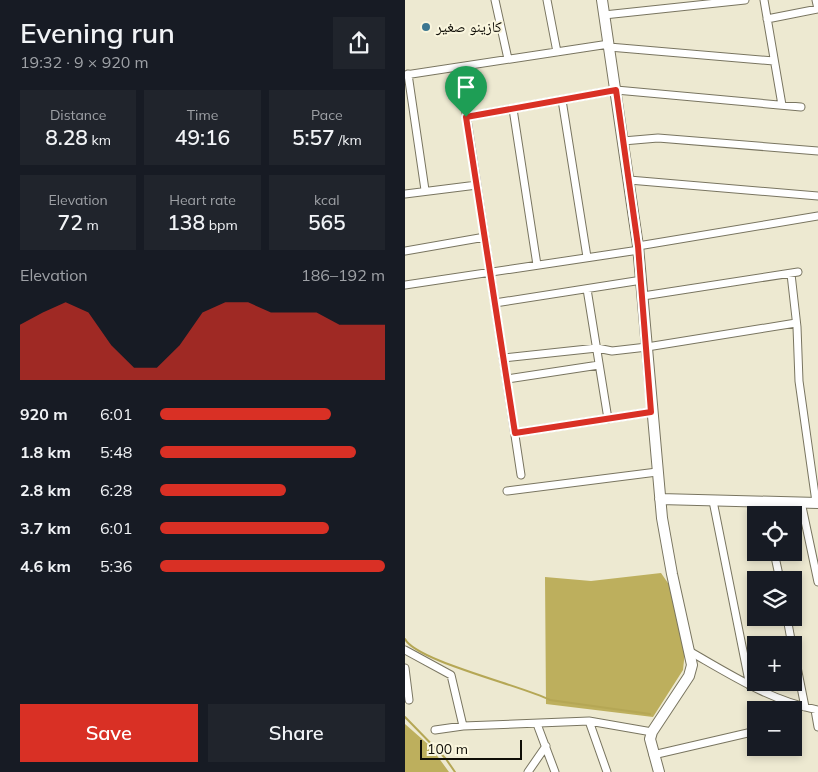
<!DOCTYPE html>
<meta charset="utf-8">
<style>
:root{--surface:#171b24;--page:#20242c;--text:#f1f3f6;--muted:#9ea1a6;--accent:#d93025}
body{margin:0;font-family:Mulish,"Noto Naskh Arabic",sans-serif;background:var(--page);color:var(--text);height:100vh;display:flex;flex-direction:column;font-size:19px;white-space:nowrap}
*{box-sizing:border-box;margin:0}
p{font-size:16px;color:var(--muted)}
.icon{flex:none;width:28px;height:28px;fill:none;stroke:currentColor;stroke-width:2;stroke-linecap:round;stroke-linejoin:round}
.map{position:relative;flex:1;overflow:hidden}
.details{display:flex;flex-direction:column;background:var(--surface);width:405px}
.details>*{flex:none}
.controls{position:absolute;left:342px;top:506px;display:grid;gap:10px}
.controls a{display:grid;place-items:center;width:55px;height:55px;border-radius:0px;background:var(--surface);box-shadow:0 2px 8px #0003;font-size:25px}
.scale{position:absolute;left:15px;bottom:12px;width:102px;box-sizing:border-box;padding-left:5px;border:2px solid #0f0d06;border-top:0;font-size:14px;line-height:18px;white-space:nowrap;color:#0f0d06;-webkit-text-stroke:4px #faf6de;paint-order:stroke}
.pin{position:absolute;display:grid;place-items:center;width:42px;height:42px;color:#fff;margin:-51px -21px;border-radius:50% 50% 50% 0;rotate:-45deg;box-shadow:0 0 5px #0007}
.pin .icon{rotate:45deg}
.round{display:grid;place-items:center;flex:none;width:52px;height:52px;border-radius:0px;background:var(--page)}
.headline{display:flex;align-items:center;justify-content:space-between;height:85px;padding:0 20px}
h1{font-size:28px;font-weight:600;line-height:38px}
.metrics{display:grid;grid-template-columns:repeat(3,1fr);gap:8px;height:85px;padding:5px 20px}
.metrics div{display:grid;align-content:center;border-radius:0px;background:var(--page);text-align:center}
.metrics b{font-size:21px;font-weight:600}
.metrics small{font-size:14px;font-weight:400}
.metrics p{font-size:14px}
.chart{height:140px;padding:10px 20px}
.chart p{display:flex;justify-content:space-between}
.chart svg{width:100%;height:90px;margin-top:5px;fill:var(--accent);opacity:.7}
.primary-button{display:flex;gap:10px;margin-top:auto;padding:10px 20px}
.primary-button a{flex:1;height:58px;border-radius:0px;background:var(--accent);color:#fff;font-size:20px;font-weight:600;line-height:58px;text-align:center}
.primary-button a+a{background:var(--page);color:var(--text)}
ul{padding:0 20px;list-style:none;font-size:16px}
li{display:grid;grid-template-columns:80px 60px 1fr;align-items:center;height:38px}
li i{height:12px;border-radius:6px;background:var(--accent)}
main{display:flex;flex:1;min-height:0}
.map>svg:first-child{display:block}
</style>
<main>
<section class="details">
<div class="headline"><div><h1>Evening run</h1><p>19:32 · 9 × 920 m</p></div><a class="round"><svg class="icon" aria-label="share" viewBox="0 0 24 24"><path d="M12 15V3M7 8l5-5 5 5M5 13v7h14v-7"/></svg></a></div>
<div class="metrics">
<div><p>Distance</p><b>8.28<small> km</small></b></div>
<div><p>Time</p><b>49:16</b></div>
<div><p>Pace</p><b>5:57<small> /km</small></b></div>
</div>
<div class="metrics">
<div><p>Elevation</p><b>72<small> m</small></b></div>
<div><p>Heart rate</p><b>138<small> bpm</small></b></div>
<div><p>kcal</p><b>565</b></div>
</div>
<div class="chart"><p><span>Elevation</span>186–192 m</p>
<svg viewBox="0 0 160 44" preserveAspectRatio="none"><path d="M0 44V17L10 11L20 6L30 11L40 27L50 38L60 38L70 27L80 11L90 6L100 6L110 11L120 11L130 11L140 17L150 17L160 17V44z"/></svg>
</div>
<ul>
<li><b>920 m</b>6:01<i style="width:76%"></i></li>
<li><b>1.8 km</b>5:48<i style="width:87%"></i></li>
<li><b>2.8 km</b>6:28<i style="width:56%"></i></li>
<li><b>3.7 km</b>6:01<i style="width:75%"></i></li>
<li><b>4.6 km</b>5:36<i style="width:100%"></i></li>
</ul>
<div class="primary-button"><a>Save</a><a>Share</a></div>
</section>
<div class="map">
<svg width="413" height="772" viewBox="0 0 413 772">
<rect width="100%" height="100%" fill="#ede9d1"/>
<path fill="#bdaf5d" d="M 256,573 L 265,586 L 280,651 L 278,670 L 248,717 L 141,704 L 140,577 L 186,581 Z
M 0,724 L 25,746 L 44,772 L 0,772 Z"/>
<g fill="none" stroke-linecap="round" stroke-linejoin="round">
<path stroke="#b5a755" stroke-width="2" d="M 0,639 C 11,661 118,686 145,700 L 245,714
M 0,717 L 41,759 L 50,772"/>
<defs>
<path id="street" d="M 90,0 L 103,59
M 142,0 L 152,52
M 359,0 L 377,105
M 411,0 L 413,9
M 199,15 L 340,0
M 362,19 L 413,9
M 204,47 L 369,61
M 54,67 L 116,475
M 3,74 L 20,190
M 0,75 L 204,44
M 157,100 L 182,257
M 108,109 L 132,265
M 61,117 L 211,90 L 396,107
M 218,141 L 253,138 L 413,151
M 224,180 L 413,196
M 0,194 L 72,185
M 233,246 L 413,216
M 0,251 L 80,237
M 386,274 L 392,327 L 394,381 L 411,502
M 0,285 L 234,250
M 182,289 L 203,419
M 238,296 L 393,272
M 90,303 L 237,280
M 98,358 L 192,348 L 207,351 L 242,347 L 391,323
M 102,379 L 194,365
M 110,433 L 246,412
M 102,491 L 252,472
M 308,501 L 345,686
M 359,502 L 362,515
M 396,502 L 413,582
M 369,552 L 375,580
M 382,618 L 387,645
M 0,650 L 46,675 L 58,726
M 284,651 C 326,675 366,701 413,710
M 389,652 L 400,707
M 0,668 L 4,700
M 410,710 L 413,727
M 184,721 L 202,772
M 132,724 L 150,772
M 30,730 L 58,726 L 184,721 L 247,732
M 248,755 L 347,732
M 123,772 L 141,746"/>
<path id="secondary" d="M 197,0 L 233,246 L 257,518 L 267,574 L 287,665 L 284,676 L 247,732 L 245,739 L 254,772
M 255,499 L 413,503"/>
</defs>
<use href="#street" stroke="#797560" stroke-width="9"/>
<use href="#secondary" stroke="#797560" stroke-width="12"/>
<use href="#street" stroke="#fff" stroke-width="7"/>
<use href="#secondary" stroke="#fff" stroke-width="10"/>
</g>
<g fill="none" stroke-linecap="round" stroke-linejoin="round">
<defs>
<path id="route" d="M 211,90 L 233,246 L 246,412 L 110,433 L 61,117 Z"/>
</defs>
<use href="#route" stroke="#fff" stroke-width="10"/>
<use href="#route" stroke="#d93025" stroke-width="6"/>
</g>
<circle fill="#3d7790" stroke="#faf6de" stroke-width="2" cx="21" cy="27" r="5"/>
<g text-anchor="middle" stroke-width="4" stroke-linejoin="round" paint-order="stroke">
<g font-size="15" fill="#0f0d06" stroke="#faf6de" text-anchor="start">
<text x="31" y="32">كازينو صغير</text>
</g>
</g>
</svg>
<div class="controls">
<a><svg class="icon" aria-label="locate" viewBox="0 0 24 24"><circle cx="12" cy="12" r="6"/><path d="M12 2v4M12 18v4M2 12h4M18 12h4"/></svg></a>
<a><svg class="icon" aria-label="layers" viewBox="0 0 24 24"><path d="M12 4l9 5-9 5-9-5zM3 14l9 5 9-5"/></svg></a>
<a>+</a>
<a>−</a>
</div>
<div class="scale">100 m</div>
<div class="pin" style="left:61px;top:117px;background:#1e9e55"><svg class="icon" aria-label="arrive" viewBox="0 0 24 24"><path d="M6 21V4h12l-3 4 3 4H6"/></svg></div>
</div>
</main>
